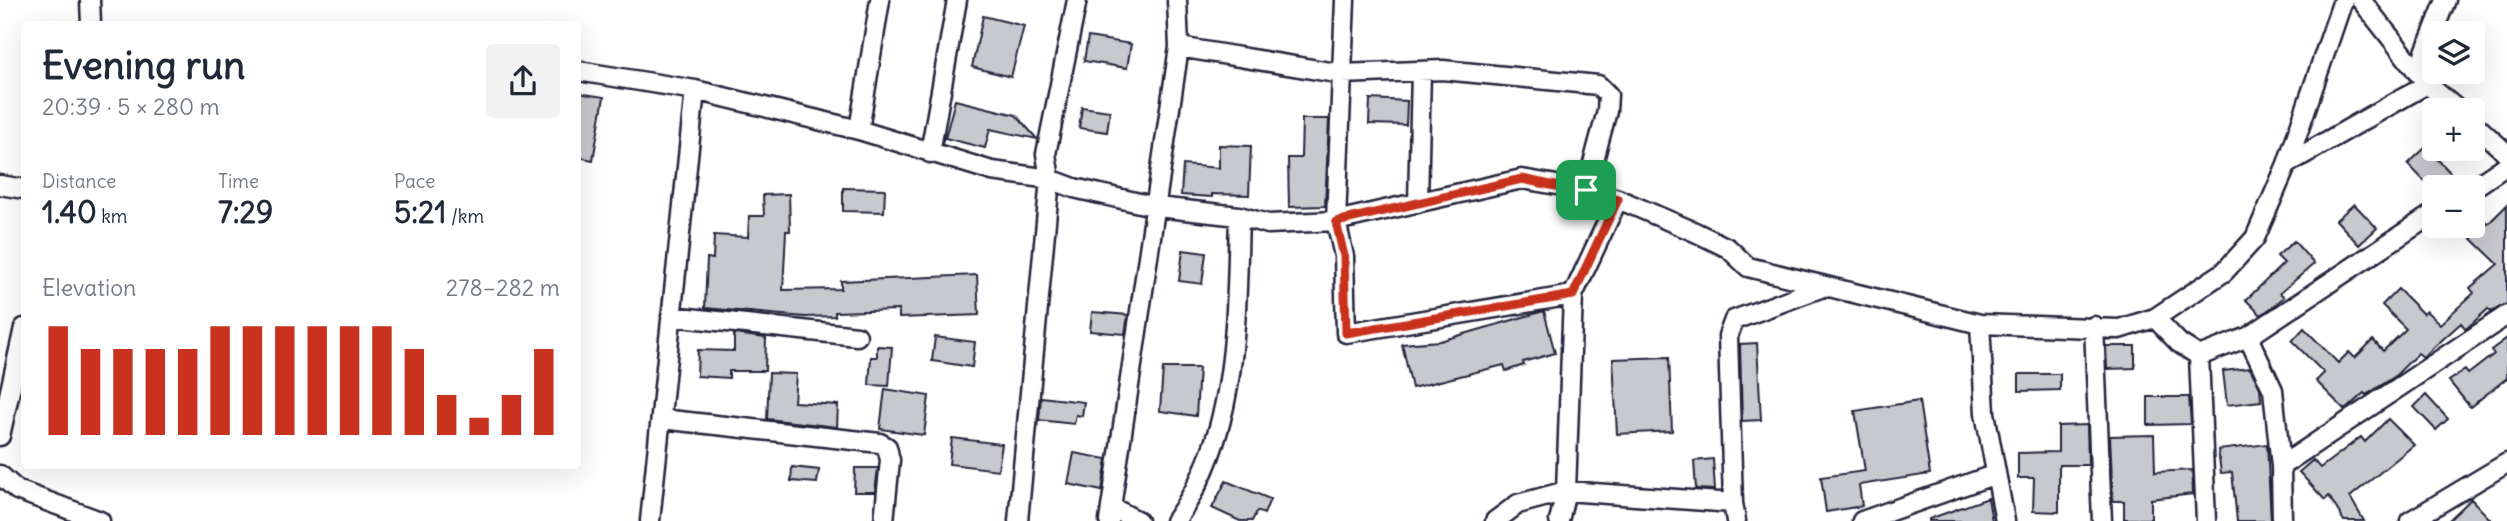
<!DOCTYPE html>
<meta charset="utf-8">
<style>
:root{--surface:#fff;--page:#f2f2f3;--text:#1f2937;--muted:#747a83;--accent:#c8321e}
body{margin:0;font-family:Delius,sans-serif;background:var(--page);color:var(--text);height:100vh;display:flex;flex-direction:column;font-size:26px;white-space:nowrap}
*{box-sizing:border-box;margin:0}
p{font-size:23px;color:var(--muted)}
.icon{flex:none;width:38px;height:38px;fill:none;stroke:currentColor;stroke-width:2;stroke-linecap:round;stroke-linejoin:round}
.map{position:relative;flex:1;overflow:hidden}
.side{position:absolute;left:21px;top:21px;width:560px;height:448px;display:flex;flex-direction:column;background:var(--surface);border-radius:7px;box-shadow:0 7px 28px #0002}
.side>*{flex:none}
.buttons{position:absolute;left:2422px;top:21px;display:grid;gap:14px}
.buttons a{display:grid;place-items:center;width:63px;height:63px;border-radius:7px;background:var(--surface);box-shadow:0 7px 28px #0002;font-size:35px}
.pin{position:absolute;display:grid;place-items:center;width:60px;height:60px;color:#fff;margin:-30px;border-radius:14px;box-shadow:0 4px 10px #0006}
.round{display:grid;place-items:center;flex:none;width:74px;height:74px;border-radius:7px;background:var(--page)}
.head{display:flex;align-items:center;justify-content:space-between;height:119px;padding:0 21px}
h1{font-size:38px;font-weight:800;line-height:52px}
.metrics{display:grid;grid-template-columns:repeat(3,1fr);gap:10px;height:119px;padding:7px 21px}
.metrics div{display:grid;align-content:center}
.metrics b{font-size:30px;font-weight:800}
.metrics small{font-size:19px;font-weight:400}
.metrics p{font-size:19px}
.chart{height:196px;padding:14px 21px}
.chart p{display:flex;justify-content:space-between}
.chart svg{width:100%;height:126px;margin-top:7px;stroke:var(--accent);stroke-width:6}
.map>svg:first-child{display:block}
</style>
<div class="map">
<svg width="2507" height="521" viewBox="0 0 2507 521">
<rect width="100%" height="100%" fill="#fff"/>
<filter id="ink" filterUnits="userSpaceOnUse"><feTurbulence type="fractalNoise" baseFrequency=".0143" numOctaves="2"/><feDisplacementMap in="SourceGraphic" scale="14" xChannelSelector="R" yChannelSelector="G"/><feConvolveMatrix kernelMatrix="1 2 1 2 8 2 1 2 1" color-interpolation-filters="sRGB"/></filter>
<g filter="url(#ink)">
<path fill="#c8c8cf" stroke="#22223b" stroke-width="2" d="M 983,16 L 1024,26 L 1011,77 L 972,67 Z
M 1088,37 L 1131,44 L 1127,68 L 1084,61 Z
M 578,93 L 604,97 L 593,160 L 578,157 Z
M 1370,99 L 1407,101 L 1406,125 L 1369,124 Z
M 955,100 L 1016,115 L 1037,139 L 990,129 L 985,148 L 945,138 Z
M 1082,107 L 1110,111 L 1107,132 L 1079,128 Z
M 1302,119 L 1329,119 L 1325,206 L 1289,207 L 1288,158 L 1301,158 Z
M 1219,145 L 1251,146 L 1249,195 L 1212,194 L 1212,197 L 1181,195 L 1183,165 L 1219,168 Z
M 2426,147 L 2462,185 L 2462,187 L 2430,187 L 2408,164 Z
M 843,188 L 885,189 L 884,212 L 843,211 Z
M 789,194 L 790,231 L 786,231 L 783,290 L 841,289 L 841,281 L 977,275 L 979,315 L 899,318 L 899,310 L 835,312 L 835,316 L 805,317 L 705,308 L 707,258 L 713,259 L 714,235 L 748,237 L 749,216 L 764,216 L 763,195 Z
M 2354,204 L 2377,228 L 2359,245 L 2336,220 Z
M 2507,205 L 2507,304 L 2491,312 L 2488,309 L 2466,329 L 2461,323 L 2423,357 L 2418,353 L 2394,377 L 2366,395 L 2364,393 L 2345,410 L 2316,381 L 2324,373 L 2292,341 L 2304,328 L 2338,363 L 2349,352 L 2355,358 L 2373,340 L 2383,351 L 2406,329 L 2382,305 L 2398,289 L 2423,314 L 2426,311 L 2440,324 L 2474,293 L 2470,288 L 2498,264 L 2463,230 L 2473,226 L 2473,220 L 2479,215 L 2488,224 Z
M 2294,241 L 2314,264 L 2280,293 L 2284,297 L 2274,306 L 2261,315 L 2246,300 L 2284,263 L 2277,256 Z
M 1183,250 L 1206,253 L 1202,284 L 1179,281 Z
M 1544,311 L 1555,353 L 1523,362 L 1524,365 L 1506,371 L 1504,365 L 1412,388 L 1402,344 L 1440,341 Z
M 1092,312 L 1128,315 L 1125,334 L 1090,331 Z
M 734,334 L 766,338 L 765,371 L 729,371 L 729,378 L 697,376 L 698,350 L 734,351 Z
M 935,337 L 975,342 L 972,367 L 932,361 Z
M 2507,338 L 2507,378 L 2470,407 L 2449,381 L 2465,370 L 2468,374 L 2494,354 L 2491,350 Z
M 1757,343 L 1761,420 L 1742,421 L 1740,344 Z
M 877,346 L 892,347 L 889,386 L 869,385 L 871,357 L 877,357 Z
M 2106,346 L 2135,346 L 2135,368 L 2107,369 Z
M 1669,357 L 1672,431 L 1617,434 L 1613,359 Z
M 1163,368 L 1199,368 L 1196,416 L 1160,411 Z
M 2250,368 L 2260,388 L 2261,401 L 2227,405 L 2223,371 Z
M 769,373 L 796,374 L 794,402 L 838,405 L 837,427 L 767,419 Z
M 2019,374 L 2060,374 L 2060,390 L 2019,391 Z
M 885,389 L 929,396 L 924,435 L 880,429 Z
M 2426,395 L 2448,419 L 2436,430 L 2414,407 Z
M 1041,397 L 1084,402 L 1082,416 L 1076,415 L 1074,424 L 1039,420 Z
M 2148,397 L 2189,397 L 2191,424 L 2148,425 Z
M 1919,401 L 1930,474 L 1859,485 L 1862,506 L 1826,512 L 1821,477 L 1865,471 L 1855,411 Z
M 2388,419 L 2414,445 L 2350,497 L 2364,521 L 2344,521 L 2329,496 L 2325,500 L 2299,472 L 2313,460 L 2320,468 L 2361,437 L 2365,442 Z
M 2087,425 L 2088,465 L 2059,465 L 2059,512 L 2033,511 L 2034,478 L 2018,478 L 2018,453 L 2058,452 L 2058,426 Z
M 2154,435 L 2155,472 L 2192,470 L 2193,494 L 2151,499 L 2151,519 L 2124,519 L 2124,501 L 2113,501 L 2110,436 Z
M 952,438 L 1002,444 L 998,470 L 949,464 Z
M 2267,444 L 2271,521 L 2237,521 L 2232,472 L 2221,473 L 2218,450 Z
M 1074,453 L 1107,459 L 1102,491 L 1068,484 Z
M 1713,459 L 1715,490 L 1696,489 L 1694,461 Z
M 792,467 L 819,470 L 817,483 L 791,481 Z
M 855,468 L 878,468 L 875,492 L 854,492 Z
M 1226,481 L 1270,499 L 1264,514 L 1257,511 L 1252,521 L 1240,521 L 1212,508 Z
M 1988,498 L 1992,521 L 1929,521 L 1929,519 Z
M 2471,499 L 2492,521 L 2448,521 Z"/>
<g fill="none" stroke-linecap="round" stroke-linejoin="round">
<defs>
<path id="minor" d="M 90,0 L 91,24
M 1345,0 L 1336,221 L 1344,256 L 1346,333 L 1573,295
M 2361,0 L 2427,84
M 1179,47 L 1342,74 L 1443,70 L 1598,85 L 1608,95 L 1607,111 L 1586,190
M 578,71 L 695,90 L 859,130 L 992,171 L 1050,179 L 1074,188 L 1157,207 L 1239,216 L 1268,224 L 1336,221 L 1522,179 L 1586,190 L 1618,199 L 1695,232 L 1728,248 L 1748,267 L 1980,324
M 2417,72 L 2446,0
M 2473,123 L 2507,154
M 859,130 L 880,0
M 930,153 L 957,0
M 2287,164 L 2343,0
M 0,185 L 24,189
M 2473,188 L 2507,165
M 1418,203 L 1421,71
M 2434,213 L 2248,337 L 2273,390 L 2281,466 L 2507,315
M 671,316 L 857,336
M 2155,318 L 2179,343 L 2199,356 L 2248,337
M 2094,326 L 2102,521
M 2199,356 L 2206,521
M 661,419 L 880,443 L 887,447 L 890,460 L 884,521
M 0,436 L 24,328
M 2281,466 L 2282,521
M 0,475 L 17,490 L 100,521
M 1733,503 L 1728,336 L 1734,320 L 1823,287
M 1111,507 L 1138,521
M 650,521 L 695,90
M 1018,521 L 1050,179 L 1046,154 L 1077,0
M 1109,521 L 1179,47 L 1177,0
M 1175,521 C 1239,434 1236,319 1239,216
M 1495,521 L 1518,504 L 1566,491 L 1733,503 L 1736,521
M 1559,521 L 1566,491 L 1573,295 L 1618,199
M 1862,521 L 1996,474
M 2005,521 L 1985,413 L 1980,324 L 2119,329 L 2155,318 L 2224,272 L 2255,238 L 2287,164 L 2427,84 L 2458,110
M 2410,521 L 2507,463"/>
</defs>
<use href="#minor" stroke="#22223b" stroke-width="23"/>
<use href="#minor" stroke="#fff" stroke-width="18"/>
</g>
</g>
<g fill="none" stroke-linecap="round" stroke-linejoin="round" filter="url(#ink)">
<defs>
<path id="route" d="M 1522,179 L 1618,199 L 1573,295 L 1346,333 L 1344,256 L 1336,222 Z"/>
</defs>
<use href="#route" stroke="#fff" stroke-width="14"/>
<use href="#route" stroke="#c8321e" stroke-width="9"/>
</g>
</svg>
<div class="buttons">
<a><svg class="icon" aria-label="layers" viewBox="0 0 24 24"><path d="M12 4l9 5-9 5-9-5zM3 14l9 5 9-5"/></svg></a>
<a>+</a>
<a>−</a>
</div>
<div class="pin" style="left:1586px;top:190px;background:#1e9e55"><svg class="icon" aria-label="arrive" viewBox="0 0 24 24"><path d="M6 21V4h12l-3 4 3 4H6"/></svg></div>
<section class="side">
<div class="head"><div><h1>Evening run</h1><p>20:39 · 5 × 280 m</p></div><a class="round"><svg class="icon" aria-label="share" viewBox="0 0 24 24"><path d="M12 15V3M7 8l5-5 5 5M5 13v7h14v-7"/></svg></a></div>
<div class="metrics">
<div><p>Distance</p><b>1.40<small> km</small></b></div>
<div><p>Time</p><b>7:29</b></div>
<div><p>Pace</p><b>5:21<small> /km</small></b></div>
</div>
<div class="chart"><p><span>Elevation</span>278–282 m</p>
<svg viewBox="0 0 160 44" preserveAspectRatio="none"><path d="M5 44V6M15 44V14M25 44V14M35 44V14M45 44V14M55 44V6M65 44V6M75 44V6M85 44V6M95 44V6M105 44V6M115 44V14M125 44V30M135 44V38M145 44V30M155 44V14"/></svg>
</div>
</section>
</div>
